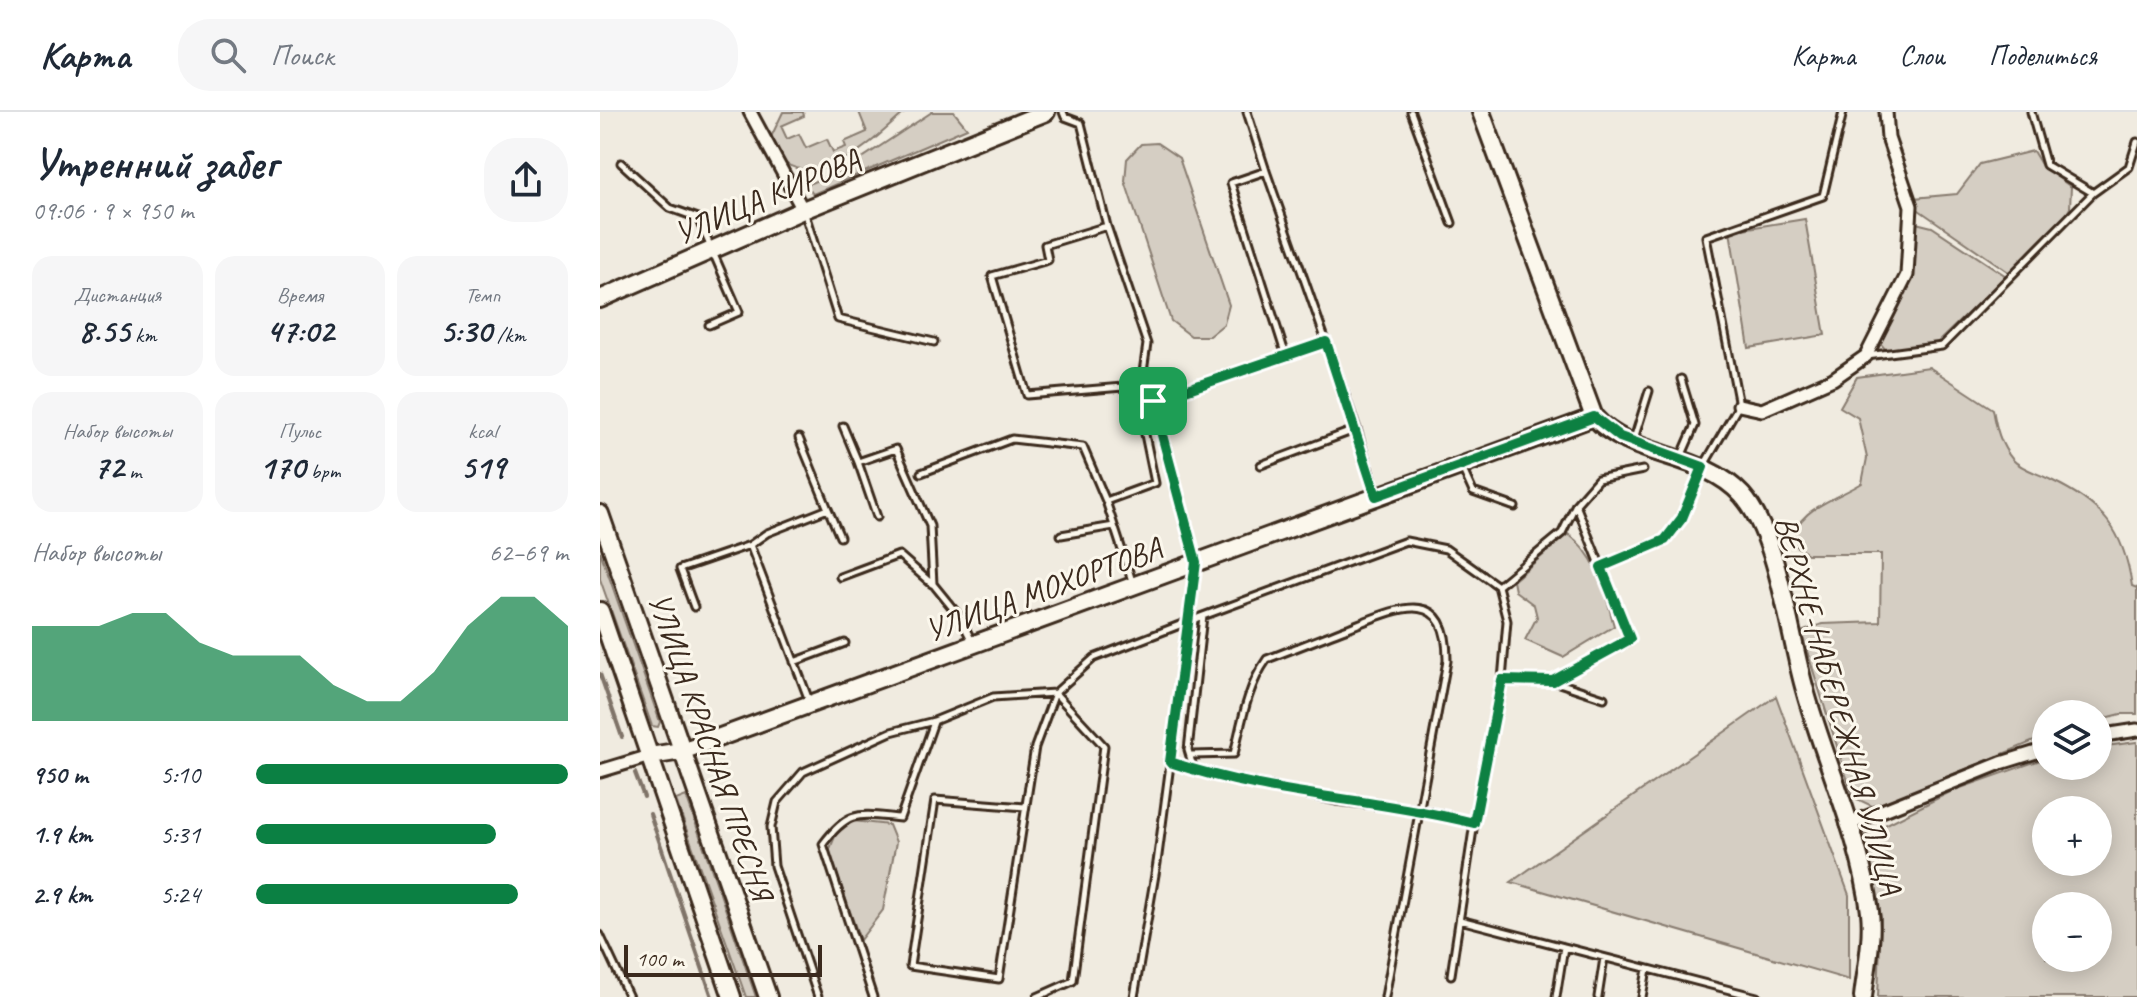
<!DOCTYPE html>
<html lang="ru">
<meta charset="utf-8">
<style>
:root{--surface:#fff;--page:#f6f6f7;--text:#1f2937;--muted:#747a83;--line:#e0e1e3;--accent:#0b8043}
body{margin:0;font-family:Caveat,sans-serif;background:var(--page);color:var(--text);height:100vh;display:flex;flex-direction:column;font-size:30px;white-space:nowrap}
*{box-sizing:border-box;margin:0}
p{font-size:26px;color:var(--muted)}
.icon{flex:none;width:44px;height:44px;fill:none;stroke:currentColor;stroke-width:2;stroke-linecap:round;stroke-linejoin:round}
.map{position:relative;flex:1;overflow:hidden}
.drawer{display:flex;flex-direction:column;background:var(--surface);width:600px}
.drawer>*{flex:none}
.buttons{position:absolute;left:1432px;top:588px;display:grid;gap:16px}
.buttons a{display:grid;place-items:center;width:80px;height:80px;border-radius:50%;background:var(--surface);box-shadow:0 4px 20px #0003;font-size:40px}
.scale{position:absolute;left:24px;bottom:20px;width:198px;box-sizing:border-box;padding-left:8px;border:4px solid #3b2a1e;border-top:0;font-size:22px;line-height:28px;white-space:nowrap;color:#3b2a1e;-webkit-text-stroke:6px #fbf7ec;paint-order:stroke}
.pin{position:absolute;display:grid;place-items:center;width:68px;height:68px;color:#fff;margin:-34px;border-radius:16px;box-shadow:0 4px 12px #0006}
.round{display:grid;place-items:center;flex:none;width:84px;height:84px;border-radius:32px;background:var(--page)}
.head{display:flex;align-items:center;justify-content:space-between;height:136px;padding:0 32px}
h1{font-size:44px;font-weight:600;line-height:60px}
.stats{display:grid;grid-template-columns:repeat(3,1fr);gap:12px;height:136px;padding:8px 32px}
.stats div{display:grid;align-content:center;border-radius:20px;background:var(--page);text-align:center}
.stats b{font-size:34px;font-weight:600}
.stats small{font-size:22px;font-weight:400}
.stats p{font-size:22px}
.chart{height:224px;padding:16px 32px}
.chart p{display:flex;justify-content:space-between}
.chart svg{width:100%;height:144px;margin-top:8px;fill:var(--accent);opacity:.7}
ul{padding:0 32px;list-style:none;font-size:26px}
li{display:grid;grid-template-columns:128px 96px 1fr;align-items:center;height:60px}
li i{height:20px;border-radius:10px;background:var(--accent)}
header{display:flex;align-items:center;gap:48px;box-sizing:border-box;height:112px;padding:0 40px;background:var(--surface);border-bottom:2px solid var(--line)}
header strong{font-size:38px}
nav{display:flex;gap:44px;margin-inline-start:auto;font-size:28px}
.search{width:560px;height:72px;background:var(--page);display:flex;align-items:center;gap:20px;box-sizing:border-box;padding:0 28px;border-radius:32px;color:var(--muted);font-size:30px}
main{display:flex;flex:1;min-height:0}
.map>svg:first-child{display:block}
</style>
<header>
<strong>Карта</strong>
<div class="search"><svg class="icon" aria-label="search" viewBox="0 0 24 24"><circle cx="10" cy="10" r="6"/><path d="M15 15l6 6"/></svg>Поиск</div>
<nav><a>Карта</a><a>Слои</a><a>Поделиться</a></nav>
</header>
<main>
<section class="drawer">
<div class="head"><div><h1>Утренний забег</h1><p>09:06 · 9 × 950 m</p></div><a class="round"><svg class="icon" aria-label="share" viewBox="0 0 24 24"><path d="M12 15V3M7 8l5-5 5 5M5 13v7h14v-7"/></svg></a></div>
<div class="stats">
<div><p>Дистанция</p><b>8.55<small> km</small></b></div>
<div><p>Время</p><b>47:02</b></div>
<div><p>Темп</p><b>5:30<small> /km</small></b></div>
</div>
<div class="stats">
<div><p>Набор высоты</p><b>72<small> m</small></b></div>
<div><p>Пульс</p><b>170<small> bpm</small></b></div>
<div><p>kcal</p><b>519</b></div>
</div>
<div class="chart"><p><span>Набор высоты</span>62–69 m</p>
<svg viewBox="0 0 160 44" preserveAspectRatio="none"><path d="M0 44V15L10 15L20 15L30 11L40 11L50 20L60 24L70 24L80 24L90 33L100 38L110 38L120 29L130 15L140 6L150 6L160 15V44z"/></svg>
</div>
<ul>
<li><b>950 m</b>5:10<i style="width:100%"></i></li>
<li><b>1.9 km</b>5:31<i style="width:77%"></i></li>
<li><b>2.9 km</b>5:24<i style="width:84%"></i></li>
</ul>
</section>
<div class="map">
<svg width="1537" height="885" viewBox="0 0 1537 885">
<rect width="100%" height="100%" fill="#f0ebe0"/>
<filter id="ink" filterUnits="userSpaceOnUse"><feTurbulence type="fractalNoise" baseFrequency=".0125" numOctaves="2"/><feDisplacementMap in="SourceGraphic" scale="16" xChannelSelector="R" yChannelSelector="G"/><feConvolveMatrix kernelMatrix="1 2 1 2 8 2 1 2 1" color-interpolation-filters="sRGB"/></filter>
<g filter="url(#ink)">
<path fill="#d5cec3" stroke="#887c70" stroke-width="2" fill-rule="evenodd" d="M 183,0 L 203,0 L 204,4 L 181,14 L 187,27 L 199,22 L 206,36 L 227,27 L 233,40 L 246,35 L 244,30 L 267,20 L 259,0 L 305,0 C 277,25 226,77 185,51 L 171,25 Z
M 332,0 L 354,0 L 367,16 L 213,82 L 206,73 L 250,54 Z
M 557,31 L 579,46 L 629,193 L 624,212 L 609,224 L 591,224 L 571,209 L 525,69 L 527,47 L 541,32 Z
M 1433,39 L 1442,54 L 1471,75 L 1470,96 L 1465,105 L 1410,161 L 1316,96 L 1314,86 L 1357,82 L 1380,52 Z
M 1205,107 L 1225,223 L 1149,236 L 1130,119 Z
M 1316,111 L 1332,115 L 1406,164 L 1337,231 L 1286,238 L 1279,230 C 1303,195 1319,154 1316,111 Z
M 1329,255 L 1393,297 C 1396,315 1400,333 1413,348 C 1421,357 1440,362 1451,368 C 1502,392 1524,418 1532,474 L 1537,476 L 1537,602 L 1521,602 L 1498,608 L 1498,602 L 1446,602 L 1446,624 L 1274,695 L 1253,685 L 1201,520 L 1222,512 L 1280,510 L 1281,442 L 1208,442 L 1194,433 C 1189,399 1239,386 1262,371 L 1267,346 L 1258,306 L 1240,295 L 1257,265 Z
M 968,422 C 998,443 1005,480 1014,514 L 963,545 L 925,528 L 937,505 L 934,493 L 915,479 L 913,469 Z
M 0,439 L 60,610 L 58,615 L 52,614 L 0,467 Z
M 1176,584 L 1249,783 L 1249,868 L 911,770 Z
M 1537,630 L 1537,885 L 1278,885 L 1281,805 L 1265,723 L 1352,679 L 1446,646 L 1446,654 L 1498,654 L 1498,635 ZM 1446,698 L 1498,698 L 1498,750 L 1446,750 ZM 1446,794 L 1498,794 L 1498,846 L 1446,846 Z
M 86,684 L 156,885 L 146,885 L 76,688 Z
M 253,709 L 289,713 L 296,730 L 283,798 L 260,828 L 229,739 L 236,722 Z"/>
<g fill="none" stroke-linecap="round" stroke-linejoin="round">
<path stroke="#7f7367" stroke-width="4" d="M 0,562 L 22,625
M 35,661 L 44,685
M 50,702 L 112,885"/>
<defs>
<path id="lane" d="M 463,0 L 465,5 L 481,11 L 507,114 L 445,133 L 448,148 L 392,164 L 427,283 L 535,274 L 555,371 L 506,389 L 532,469
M 647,0 L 666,59
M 811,0 L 852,111
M 1431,0 L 1446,53 L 1493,81
M 21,51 L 70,96 L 98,106 L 139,200 L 109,213
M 204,99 L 238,207 L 334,230
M 507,114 L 547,232 L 543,260 L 535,274
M 726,230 L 686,244 L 631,71 L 666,59 L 757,317
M 1267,244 L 1342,234 L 1493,81 L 1529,55 L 1537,30
M 243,314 L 258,350
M 199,326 L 228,397
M 1034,327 L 1049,279
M 1081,345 L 1095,313 L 1081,267
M 661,353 L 757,317 L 776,383
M 863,358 L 873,380 L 915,395
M 321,361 L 412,327 L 483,335 L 506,389
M 277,405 L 258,350 L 296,337 L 330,414 L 333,472 L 359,504 L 373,531
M 461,423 L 514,414
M 150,433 L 167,421 L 228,397 L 240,425
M 595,446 L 553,289 L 686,244
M 1001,455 L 1065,428 L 1082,406 L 1103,355 L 1139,293 L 1106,125 L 1223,84 L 1243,0
M 240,465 L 299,443 L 332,472
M 94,495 L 80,457 L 150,433 L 210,591
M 603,504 L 806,429 L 846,437 L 898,474
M 194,550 L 245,531
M 902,568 L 953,569 L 1004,586
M 953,569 L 1030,527 L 976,393
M 592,643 L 634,642 C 642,609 647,575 667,547 C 694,537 721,526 748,516 C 796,497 848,471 847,549 L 785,885
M 570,650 L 594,658
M 425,695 L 335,688 L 310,854 L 399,867 L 435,635 L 455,581 L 504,634 L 473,869 L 437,885
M 860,808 L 1157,885
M 0,823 L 29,885
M 851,863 L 874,711 L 902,568 L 907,509 L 898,474 L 962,421 L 976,392 L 998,367 L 1043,358
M 218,885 L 174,754 L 171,715 L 177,690 L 203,660 L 291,620 L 334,609 L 393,585 L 455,581 L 494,546 L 603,504 L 588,638 L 594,658 L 736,689 L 822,698 L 874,711
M 273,885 L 223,732 C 249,697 259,702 300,706 L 334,610
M 534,885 L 557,751 L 596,456
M 956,885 L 964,835
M 998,885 L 1004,846
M 1042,885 L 1047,857"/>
<path id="street" d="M 150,0 L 203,98
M 1139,293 L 1162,298 L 1233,267 L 1266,244 L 1307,163 L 1311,94 L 1288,26 L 1286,0
M 1498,624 L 1537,618
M 0,659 L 50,644
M 1247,713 L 1401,651 L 1446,637"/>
<path id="secondary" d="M 881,0 L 994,305 C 1033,348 1102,339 1142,383 C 1179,424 1189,524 1205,578 C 1225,651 1261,725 1270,800 C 1273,828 1266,858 1263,885
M 0,187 L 203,98 L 446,0
M 0,402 L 168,885
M 0,499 L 132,885
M 50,644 L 82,639 L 994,305"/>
</defs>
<use href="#lane" stroke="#3b2a1e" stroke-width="11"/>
<use href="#street" stroke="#3b2a1e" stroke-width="17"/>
<use href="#secondary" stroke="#3b2a1e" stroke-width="22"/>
<use href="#lane" stroke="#fbf7ec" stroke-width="5"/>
<use href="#street" stroke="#fbf7ec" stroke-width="11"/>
<use href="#secondary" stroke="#fbf7ec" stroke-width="16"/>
</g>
</g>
<g fill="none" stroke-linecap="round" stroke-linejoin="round" filter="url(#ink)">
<defs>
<path id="route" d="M 726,230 L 776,384 L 994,305 L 1020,325 L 1103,355 L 1082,406 L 1065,428 L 1001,455 L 1030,527 L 953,569 L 902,568 L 874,711 C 774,686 669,684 570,650 L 596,450 L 553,289 Z"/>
</defs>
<use href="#route" stroke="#fff" stroke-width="16"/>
<use href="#route" stroke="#0b8043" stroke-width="10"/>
</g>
<g text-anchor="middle" stroke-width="6" stroke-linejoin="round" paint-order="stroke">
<g font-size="32" fill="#3b2a1e" stroke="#fbf7ec">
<text transform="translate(167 84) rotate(-23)" y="11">УЛИЦА КИРОВА</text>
<text transform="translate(443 477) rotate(-20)" y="11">УЛИЦА МОХОРТОВА</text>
<text transform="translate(1239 593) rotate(74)" y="11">ВЕРХНЕ-НАБЕРЕЖНАЯ УЛИЦА</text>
<text transform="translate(111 634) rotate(71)" y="11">УЛИЦА КРАСНАЯ ПРЕСНЯ</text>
</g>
</g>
</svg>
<div class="buttons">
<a><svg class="icon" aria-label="layers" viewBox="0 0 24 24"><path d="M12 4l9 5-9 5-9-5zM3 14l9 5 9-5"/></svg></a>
<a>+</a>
<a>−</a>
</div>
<div class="scale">100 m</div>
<div class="pin" style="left:553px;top:289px;background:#1e9e55"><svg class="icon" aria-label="arrive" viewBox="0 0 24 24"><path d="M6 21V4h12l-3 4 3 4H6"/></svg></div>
</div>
</main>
